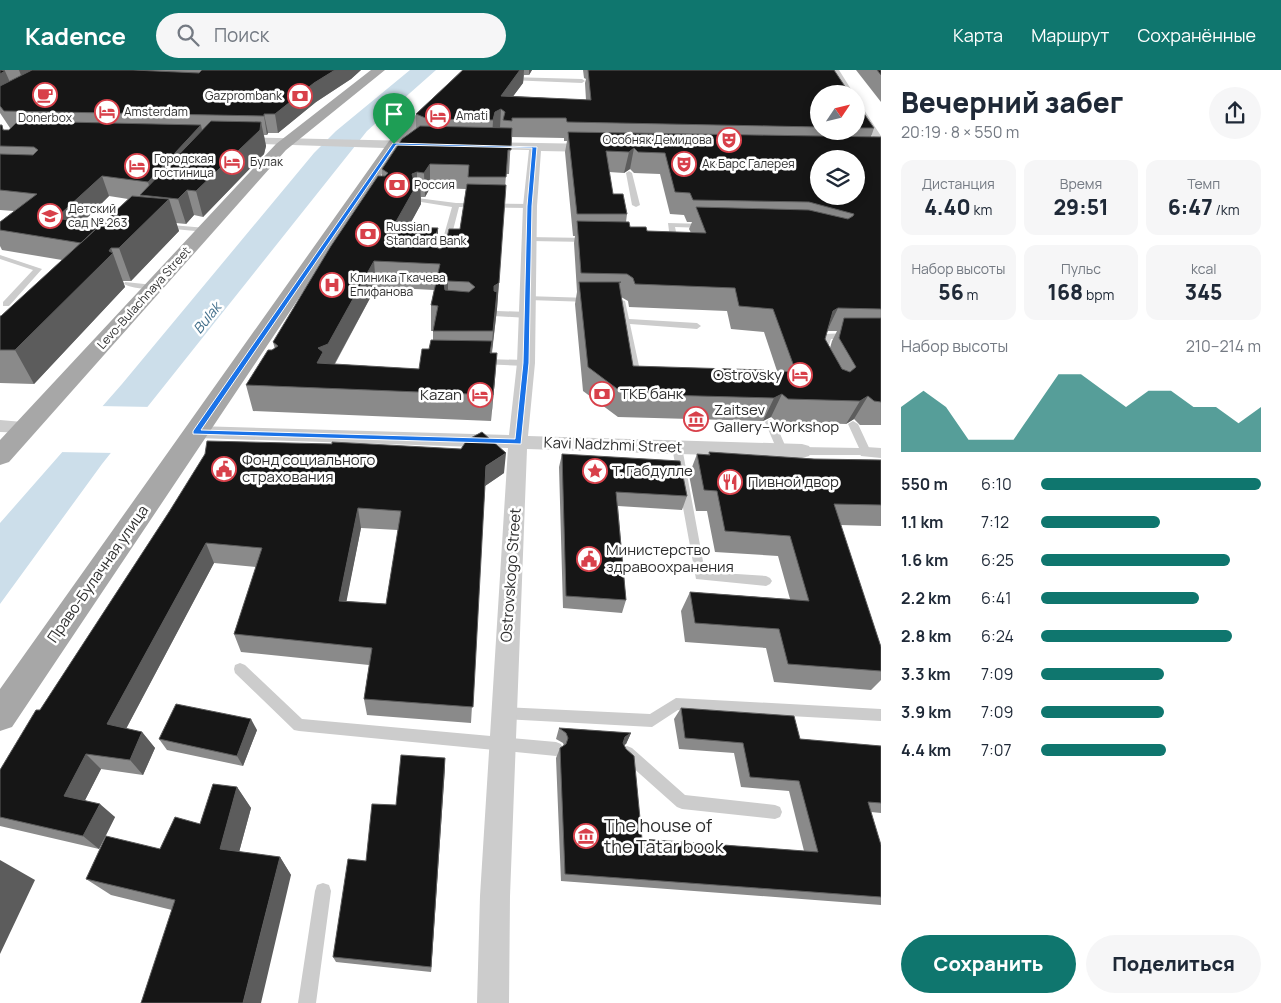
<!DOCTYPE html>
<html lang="ru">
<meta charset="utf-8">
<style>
:root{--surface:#fff;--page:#f6f6f7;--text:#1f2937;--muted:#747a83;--accent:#0f766e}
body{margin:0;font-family:Manrope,sans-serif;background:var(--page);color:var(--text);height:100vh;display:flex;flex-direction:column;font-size:19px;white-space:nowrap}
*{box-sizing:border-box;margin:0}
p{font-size:16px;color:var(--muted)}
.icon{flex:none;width:28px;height:28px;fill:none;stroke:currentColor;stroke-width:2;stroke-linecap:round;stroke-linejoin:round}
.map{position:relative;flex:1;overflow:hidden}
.side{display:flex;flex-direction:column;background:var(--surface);width:400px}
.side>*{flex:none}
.needle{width:32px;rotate:55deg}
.controls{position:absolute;left:810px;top:15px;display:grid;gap:10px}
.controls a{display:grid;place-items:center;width:55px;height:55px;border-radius:50%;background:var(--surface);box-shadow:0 2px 8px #0003;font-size:25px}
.pin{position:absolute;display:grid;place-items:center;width:42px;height:42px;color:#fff;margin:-51px -21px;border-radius:50% 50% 50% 0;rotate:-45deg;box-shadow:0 0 5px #0007}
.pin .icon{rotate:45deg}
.round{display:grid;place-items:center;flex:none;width:52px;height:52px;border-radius:26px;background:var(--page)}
.overview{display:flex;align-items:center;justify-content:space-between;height:85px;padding:0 20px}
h1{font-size:28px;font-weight:800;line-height:38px}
.figures{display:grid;grid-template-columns:repeat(3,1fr);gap:8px;height:85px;padding:5px 20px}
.figures div{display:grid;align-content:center;border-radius:12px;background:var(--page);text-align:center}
.figures b{font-size:21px;font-weight:800}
.figures small{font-size:14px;font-weight:400}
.figures p{font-size:14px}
.chart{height:140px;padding:10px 20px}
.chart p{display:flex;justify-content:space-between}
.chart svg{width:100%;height:90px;margin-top:5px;fill:var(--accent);opacity:.7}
.cta{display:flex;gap:10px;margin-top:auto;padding:10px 20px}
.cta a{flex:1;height:58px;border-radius:30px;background:var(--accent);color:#fff;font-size:20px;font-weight:800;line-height:58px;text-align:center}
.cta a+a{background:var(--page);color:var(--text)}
ul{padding:0 20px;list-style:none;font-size:16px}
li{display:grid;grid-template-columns:80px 60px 1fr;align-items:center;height:38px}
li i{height:12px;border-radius:6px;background:var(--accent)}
header{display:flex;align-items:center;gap:30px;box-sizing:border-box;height:70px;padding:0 25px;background:var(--accent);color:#fff}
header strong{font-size:24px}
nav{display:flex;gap:28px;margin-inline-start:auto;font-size:18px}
.search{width:350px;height:45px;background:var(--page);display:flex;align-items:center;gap:12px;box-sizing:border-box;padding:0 18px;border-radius:28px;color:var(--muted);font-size:19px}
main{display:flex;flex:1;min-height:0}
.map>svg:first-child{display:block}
</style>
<header>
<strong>Kadence</strong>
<div class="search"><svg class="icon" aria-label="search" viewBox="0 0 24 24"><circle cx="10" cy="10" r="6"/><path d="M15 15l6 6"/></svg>Поиск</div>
<nav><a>Карта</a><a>Маршрут</a><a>Сохранённые</a></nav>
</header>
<main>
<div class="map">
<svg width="881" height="933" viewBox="0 0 881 933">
<rect width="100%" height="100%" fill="#fff"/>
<path fill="#ccdeea" d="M 410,0 L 436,0 L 367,61 L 102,394 L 0,534 L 0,453 L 122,314 L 314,83 L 336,61 Z"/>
<path fill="#fff" d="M 98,336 L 152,337 L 115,383 L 57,382 Z"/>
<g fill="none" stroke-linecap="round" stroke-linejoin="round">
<path fill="#ccc" fill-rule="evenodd" d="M 509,7 L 582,9 L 585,11 L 582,13 L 507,10 Z
M 629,101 L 632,103 L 640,135 L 636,137 L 632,135 L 626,103 Z
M 417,128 L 456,133 L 530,134 L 534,136 L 530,138 L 459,137 L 450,172 L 446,174 L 442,172 L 452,137 L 415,131 L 415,129 Z
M 668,153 L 705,154 L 709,156 L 705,158 L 675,157 L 678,171 L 669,173 L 665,171 L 670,169 Z
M 160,154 L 206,158 L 210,160 L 206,162 L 163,158 L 159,156 Z
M 527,167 L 588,168 L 592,170 L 588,172 L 530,171 L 527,171 Z
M 0,185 L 42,199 L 9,236 L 3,236 L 3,232 L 33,200 L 0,189 Z
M 125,212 L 154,215 L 158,217 C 151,221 131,218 124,214 Z
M 525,226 L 590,228 L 594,230 L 590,232 L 528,230 L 524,228 Z
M 618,229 L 625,231 L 629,249 L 697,253 L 701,256 L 697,259 L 630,254 L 642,310 L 637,313 L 634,312 L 617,231 Z
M 497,241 L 528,242 L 532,245 L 528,248 L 494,246 L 494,242 Z
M 849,263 L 852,264 L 852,268 L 831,269 L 826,285 L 825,287 L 819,287 L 818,285 L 824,264 Z
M 483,289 L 526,290 L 531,293 L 526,296 L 480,294 L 480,290 Z
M 770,349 L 775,352 L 787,380 L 786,383 L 778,383 L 777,380 L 765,352 Z
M 853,351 L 858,354 L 871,382 L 870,385 L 802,385 L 797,381 L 802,377 L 859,378 L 848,354 Z
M 677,373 L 682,377 L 705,502 L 766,506 L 770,508 L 772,511 L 770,514 L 766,516 L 696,509 L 672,377 Z
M 240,593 L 245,595 L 302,649 L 556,672 L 561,674 L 563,679 L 561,684 L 556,686 L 299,661 L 294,660 L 235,603 L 234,599 L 235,595 Z
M 676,628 L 881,639 L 881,651 L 678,640 L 652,657 L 504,649 L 499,647 L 497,643 L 499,639 L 504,637 L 650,644 Z
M 627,676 L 632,678 L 685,725 L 775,735 L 780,737 L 782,742 L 780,747 L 775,749 L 682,739 L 677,737 L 622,688 L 620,683 L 622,678 Z
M 323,813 L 329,815 L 331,821 L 316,933 L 298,933 L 315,821 L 317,815 Z"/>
<path fill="#ccc" fill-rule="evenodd" d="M 831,0 L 839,0 L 854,24 L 846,24 Z
M 856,32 L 859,32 L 881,66 L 881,76 L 878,75 L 856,41 Z
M 866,377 L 881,378 L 881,388 L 861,386 L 859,382 L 861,378 Z"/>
<path fill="#ccc" fill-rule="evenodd" d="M 235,67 L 415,71 L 421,75 L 415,79 L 231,73 L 229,71 L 231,69 Z
M 483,72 L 595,74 L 601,78 L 595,82 L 541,81 L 537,136 L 535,293 L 528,366 L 802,374 L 809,376 L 812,381 L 809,386 L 802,388 L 527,379 L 510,826 L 509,933 L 477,933 L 480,826 L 508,378 L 196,368 L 189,367 L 187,362 L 189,357 L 196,356 L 509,365 L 517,293 L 523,136 L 529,80 L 479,79 L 477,76 L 479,73 Z
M 0,350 L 34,353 L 36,357 L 34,361 L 27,363 L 0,362 Z"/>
<path fill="#a7a7a7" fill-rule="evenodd" d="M 371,0 L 385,0 L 286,80 L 9,392 L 0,395 L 0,370 L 276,74 Z
M 462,0 L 475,0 L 400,77 L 12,657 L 0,661 L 0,619 L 389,71 Z"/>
</g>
<path fill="#8a8a8a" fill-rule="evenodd" d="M 0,0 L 361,0 L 351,9 L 316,32 L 278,63 L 268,63 L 267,65 L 264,65 L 266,76 L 264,84 L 203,147 L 194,145 L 186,154 L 176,153 L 179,161 L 131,211 L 123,211 L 125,217 L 34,314 L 0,313 L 0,246 L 1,246 L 62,190 L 2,180 L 0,176 L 0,152 L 14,141 L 0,140 L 0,55 L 4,60 L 9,60 L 10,58 L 0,43 ZM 109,126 L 128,129 L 100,155 L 83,152 Z
M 463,0 L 532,0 L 529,5 L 524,5 L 523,13 L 513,26 L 586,30 L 585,13 L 586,9 L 584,8 L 583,0 L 834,0 L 819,24 L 819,61 L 856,61 L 856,32 L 874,58 L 871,67 L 881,67 L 881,355 L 860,355 L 854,349 L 846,354 L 777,352 L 771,347 L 763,351 L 618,347 L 583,321 L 575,234 L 577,222 L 574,173 L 575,166 L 573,166 L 565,82 L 567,71 L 564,71 L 564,68 L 511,67 L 509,104 L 506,104 L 497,239 L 492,283 L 495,309 L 491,351 L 253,341 L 246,315 L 272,280 L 275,279 L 273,272 L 382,106 L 382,99 L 416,59 L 416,44 ZM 630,99 L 634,103 L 660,104 L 670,144 L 684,145 L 687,152 L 692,152 L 689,159 L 691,163 L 647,161 L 630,157 L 626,152 L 627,144 L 613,124 L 609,102 L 624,103 ZM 430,118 L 466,119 L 460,159 L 445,176 L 440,179 L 408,157 L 421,134 L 421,127 L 425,127 ZM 376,217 L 434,220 L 431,235 L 431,261 L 433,261 L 433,270 L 429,279 L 419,299 L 335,294 ZM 621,227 L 628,231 L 629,237 L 727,241 L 731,259 L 764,262 L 777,301 L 770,306 L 633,296 ZM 827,261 L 837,261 L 832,271 L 830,278 L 825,269 Z
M 856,0 L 881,0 L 881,32 Z
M 709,382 L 814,389 L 881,390 L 881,456 L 840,455 L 881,577 L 881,610 L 871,620 L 774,612 L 766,578 L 685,572 L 681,541 L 690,522 L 790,529 L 778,486 L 715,482 L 707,441 L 696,441 L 689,405 L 697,384 L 708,385 Z
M 562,384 L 687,426 L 682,440 L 618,436 L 626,530 L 622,543 L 563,538 L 559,397 Z
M 504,403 L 485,416 L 471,653 L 367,645 L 364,629 L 369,595 L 241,582 L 234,564 L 256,497 L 214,493 L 126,659 L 142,662 L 155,678 L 143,705 L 101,699 L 85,730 L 115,747 L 99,779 L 0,756 L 0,700 L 40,640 L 169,442 ZM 361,458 L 398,460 L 386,534 L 346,531 Z
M 681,638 L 800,669 L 881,676 L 881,743 L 871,742 L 881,827 L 881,835 L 561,811 L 556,688 L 560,678 L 564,676 L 563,673 L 556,669 L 559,658 L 631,663 L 626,674 L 624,675 L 642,769 L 804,781 L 789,721 L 741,717 L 734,683 L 679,679 L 674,649 Z
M 257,660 L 243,696 L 167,680 L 159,669 Z
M 445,688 L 431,902 L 336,892 L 333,887 L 366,791 L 396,735 Z
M 237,717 L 251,738 L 239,782 L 280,787 L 291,805 L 172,840 L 111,825 L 86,809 L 160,779 L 200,754 Z"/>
<path fill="#5c5c5c" d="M 19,0 L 39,0 L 24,13 Z
M 335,0 L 361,0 L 351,9 L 316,32 L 278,63 L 275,44 L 314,13 Z
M 520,0 L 524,0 L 523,13 L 503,40 L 501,39 L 500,58 L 492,70 L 493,50 L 495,42 L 501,26 Z
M 529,0 L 532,0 L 529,5 Z
M 5,1 L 13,19 L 0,26 L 0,4 Z
M 264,44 L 268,63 L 267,65 L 264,46 Z
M 261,52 L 266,76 L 264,84 L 203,147 L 196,121 Z
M 201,55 L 205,75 L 152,126 L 148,112 Z
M 634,78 L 630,99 L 624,103 L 629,82 Z
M 430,94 L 430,118 L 425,127 L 424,103 Z
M 417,102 L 417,115 L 420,109 L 421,134 L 395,182 L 393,157 L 412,104 Z
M 102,106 L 109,126 L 65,170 L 56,148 Z
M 187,120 L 194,145 L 186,154 L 178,129 Z
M 169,129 L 179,161 L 131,211 L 119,178 Z
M 438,158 L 438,184 L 433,176 Z
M 111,178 L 125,217 L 34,314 L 15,280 L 109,181 Z
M 374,191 L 376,217 L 331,300 L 317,293 L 318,278 Z
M 448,211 L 448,237 L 444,213 Z
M 499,213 L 497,239 L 491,288 L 493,261 L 494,216 Z
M 838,238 L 827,261 L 833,241 Z
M 497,283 L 495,309 L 491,351 L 493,325 Z
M 782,324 L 771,347 L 763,351 L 774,328 Z
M 868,326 L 854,349 L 846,354 L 860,331 Z
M 506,383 L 504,403 L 485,416 L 486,396 Z
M 358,438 L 361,458 L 343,549 L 339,531 Z
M 206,473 L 214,493 L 120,670 L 107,654 Z
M 251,649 L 257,660 L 243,696 L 237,686 Z
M 142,662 L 155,678 L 143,705 L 130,690 Z
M 631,663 L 626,674 L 620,677 L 625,667 Z
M 86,684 L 101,699 L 80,740 L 64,726 Z
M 445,688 L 445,698 L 431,902 L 431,897 Z
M 237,717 L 251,738 L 235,797 L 220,779 Z
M 100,734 L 115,747 L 99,779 L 83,766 Z
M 280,787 L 291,805 L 261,933 L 243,933 Z
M 0,790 L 35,810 L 0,884 Z"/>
<path fill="#161616" stroke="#5c5c5c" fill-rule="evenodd" d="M 0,0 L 1,0 L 5,1 L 0,4 Z
M 32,0 L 133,0 L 199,3 L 202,0 L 335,0 L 314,13 L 275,44 L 264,44 L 264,46 L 4,41 L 0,36 L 0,16 Z
M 463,0 L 520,0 L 501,26 L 591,30 L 588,0 L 834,0 L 850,24 L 819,24 L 819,57 L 567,52 L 566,48 L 512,48 L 512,51 L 503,50 L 505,42 L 501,39 L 495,42 L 493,50 L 428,49 L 416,44 Z
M 877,0 L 881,0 L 881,5 Z
M 856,32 L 874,58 L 856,58 Z
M 18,51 L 201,55 L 148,112 L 102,106 L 56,148 L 100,155 L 81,173 L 0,160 L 0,152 L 37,124 L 0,120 L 0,84 L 33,85 L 38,80 L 34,77 L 0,76 L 0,55 L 2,55 L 3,60 L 9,60 Z
M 211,51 L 261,52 L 260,60 L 196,121 L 187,120 L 178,129 L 140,125 Z
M 420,56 L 512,58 L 511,80 L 508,80 L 506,107 L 468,107 L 469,95 L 430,94 L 424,103 L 417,102 L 412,104 L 413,108 L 420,109 L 393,157 L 438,158 L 433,176 L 440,179 L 445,176 L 449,159 L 460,159 L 467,114 L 506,115 L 499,213 L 494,216 L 494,221 L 497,222 L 493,261 L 433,261 L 438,236 L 431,235 L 440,194 L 374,191 L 328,274 L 318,278 L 323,282 L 317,293 L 419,299 L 422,279 L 429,279 L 431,270 L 492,271 L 490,283 L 497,283 L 493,325 L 246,315 L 268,280 L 272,280 L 278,276 L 273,272 L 331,176 L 378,106 L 385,106 L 388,103 L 382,99 L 402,69 ZM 448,211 L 469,212 L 475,217 L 469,222 L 445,220 L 444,213 Z
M 568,62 L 881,67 L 881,239 L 838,238 L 833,241 L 825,269 L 842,299 L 850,302 L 856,297 L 839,268 L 844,248 L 881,248 L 881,332 L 874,331 L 868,326 L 860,331 L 788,329 L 782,324 L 774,328 L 624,324 L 588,297 L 579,212 L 621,212 L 619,213 L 633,296 L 764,300 L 770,306 L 777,301 L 796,302 L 773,239 L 739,236 L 735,218 L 635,214 L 633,208 L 627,204 L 581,203 L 577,151 L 629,152 L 630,157 L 646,157 L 647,161 L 706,163 L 696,137 L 809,140 L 848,149 L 853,146 L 854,144 L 809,132 L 693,130 L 690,123 L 675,122 L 665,83 L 638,82 L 634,78 L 629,82 L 606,81 L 613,124 L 623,124 L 627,144 L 577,144 ZM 819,89 L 856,89 L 856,126 L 819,126 Z
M 132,126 L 169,129 L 119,178 L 111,178 L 109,181 L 113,183 L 15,280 L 0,280 L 0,246 L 1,246 Z
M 482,362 L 506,383 L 486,396 L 473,637 L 364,629 L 372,578 L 234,564 L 262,478 L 206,473 L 107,654 L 142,662 L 130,690 L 86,684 L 64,726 L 100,734 L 83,766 L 0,747 L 0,700 L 36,640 L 40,640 L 169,442 L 205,384 L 207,371 L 332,374 L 332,372 L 461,379 L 467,370 ZM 358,438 L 401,441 L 386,534 L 339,531 Z
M 709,382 L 814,389 L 881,390 L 881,435 L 834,434 L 881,577 L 881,601 L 788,594 L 779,559 L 695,553 L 690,522 L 809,531 L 790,466 L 725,461 L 717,421 L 704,420 L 697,384 L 710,385 Z
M 562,384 L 680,391 L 687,426 L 616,422 L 626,530 L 566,526 Z
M 176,634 L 251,649 L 237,686 L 159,669 Z
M 681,638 L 794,646 L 800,669 L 881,676 L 881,733 L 868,732 L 881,775 L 881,827 L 565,804 L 560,678 L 566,674 L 568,668 L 566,663 L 559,658 L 631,663 L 625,667 L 623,673 L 626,679 L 634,686 L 642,769 L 818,782 L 799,711 L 750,707 L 743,673 L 685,668 Z
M 401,685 L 445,688 L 431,897 L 333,887 L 348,789 L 366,791 L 372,734 L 396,735 Z
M 213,714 L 237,717 L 220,779 L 280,787 L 243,933 L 141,933 L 175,830 L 86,809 L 106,766 L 160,779 L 175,747 L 200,754 Z"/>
<path fill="#1a73e8" stroke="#fff" fill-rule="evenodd" d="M 393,73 L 537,77 L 532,136 L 529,293 L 521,374 L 193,364 L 193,361 ZM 396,75 L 532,78 L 527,136 L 523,293 L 515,369 L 201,360 Z"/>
<defs>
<symbol id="cafe-ring" viewBox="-11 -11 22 22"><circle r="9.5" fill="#fff" stroke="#d8404a" stroke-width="1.5"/><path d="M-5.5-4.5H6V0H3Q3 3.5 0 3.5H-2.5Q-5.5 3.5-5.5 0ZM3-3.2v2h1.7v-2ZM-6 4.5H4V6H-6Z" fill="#d8404a"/></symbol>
<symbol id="bank-ring" viewBox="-11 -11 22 22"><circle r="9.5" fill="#fff" stroke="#d8404a" stroke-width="1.5"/><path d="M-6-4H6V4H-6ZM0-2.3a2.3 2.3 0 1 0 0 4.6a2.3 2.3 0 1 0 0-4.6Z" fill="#d8404a"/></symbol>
<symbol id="hotel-ring" viewBox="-11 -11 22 22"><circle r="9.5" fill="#fff" stroke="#d8404a" stroke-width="1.5"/><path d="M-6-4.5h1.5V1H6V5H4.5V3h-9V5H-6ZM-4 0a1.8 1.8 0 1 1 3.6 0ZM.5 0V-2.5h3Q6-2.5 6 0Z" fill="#d8404a"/></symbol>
<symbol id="theatre-ring" viewBox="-11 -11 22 22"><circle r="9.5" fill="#fff" stroke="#d8404a" stroke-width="1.5"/><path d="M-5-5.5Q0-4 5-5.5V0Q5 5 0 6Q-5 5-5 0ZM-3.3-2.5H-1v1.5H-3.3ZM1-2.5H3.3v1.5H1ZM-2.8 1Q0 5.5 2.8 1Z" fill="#d8404a"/></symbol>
<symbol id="school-ring" viewBox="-11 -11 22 22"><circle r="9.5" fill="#fff" stroke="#d8404a" stroke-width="1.5"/><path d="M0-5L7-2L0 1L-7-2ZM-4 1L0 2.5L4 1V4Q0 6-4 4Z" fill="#d8404a"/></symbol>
<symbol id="hospital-ring" viewBox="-11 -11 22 22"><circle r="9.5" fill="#fff" stroke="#d8404a" stroke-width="1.5"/><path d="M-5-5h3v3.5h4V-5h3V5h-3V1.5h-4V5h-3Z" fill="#d8404a"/></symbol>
<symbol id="museum-ring" viewBox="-11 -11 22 22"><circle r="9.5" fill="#fff" stroke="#d8404a" stroke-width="1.5"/><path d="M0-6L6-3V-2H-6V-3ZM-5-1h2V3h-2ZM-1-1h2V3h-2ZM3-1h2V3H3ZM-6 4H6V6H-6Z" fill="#d8404a"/></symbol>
<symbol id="civic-ring" viewBox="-11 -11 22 22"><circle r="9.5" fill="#fff" stroke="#d8404a" stroke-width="1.5"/><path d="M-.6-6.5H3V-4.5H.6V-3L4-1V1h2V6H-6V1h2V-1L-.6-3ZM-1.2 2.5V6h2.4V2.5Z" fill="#d8404a"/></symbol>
<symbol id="sight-ring" viewBox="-11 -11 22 22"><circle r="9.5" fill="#fff" stroke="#d8404a" stroke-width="1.5"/><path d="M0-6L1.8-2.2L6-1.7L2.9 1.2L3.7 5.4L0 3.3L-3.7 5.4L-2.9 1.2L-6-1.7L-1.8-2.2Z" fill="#d8404a"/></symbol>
<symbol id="restaurant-ring" viewBox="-11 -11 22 22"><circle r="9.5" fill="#fff" stroke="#d8404a" stroke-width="1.5"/><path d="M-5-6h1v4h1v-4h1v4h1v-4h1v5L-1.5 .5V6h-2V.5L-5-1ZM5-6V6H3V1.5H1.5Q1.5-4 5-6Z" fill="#d8404a"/></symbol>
</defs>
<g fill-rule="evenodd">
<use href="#cafe-ring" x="31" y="11" width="28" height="28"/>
<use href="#bank-ring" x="286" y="12" width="28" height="28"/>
<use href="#hotel-ring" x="93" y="28" width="28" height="28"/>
<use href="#hotel-ring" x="424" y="32" width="28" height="28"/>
<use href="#theatre-ring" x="715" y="56" width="28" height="28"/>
<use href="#hotel-ring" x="218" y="78" width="28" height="28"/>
<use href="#theatre-ring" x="670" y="80" width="28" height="28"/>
<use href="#hotel-ring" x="123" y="82" width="28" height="28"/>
<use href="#bank-ring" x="383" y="101" width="28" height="28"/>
<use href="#school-ring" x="36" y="132" width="28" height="28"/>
<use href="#bank-ring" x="354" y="150" width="28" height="28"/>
<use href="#hospital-ring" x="318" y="201" width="28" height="28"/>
<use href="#hotel-ring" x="786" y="291" width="28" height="28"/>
<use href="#bank-ring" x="588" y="310" width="28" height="28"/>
<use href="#hotel-ring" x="466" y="311" width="28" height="28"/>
<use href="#museum-ring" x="682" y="335" width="28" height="28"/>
<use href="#civic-ring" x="210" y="385" width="28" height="28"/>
<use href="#sight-ring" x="581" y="387" width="28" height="28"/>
<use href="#restaurant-ring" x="716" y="398" width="28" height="28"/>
<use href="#civic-ring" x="575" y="475" width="28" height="28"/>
<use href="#museum-ring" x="572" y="752" width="28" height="28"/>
</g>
<g text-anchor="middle" stroke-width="5" stroke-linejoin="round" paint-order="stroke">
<g font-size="12" fill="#2f2f2f" stroke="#fff" text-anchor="start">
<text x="282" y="30" text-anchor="end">Gazprombank</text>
<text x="124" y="46">Amsterdam</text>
<text x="456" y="50">Amati</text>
<text x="45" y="52" text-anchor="middle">Donerbox</text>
<text x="712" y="74" text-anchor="end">Особняк Демидова</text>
<text x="154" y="93">Городская<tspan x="154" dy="14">гостиница</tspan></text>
<text x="250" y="96">Булак</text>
<text x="702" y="98">Ак Барс Галерея</text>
<text x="414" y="119">Россия</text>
<text x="68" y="143">Детский<tspan x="68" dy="14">сад № 263</tspan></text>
<text x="386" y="161">Russian<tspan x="386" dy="14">Standard Bank</tspan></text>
<text x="350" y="212">Клиника Ткачева<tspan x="350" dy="14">Епифанова</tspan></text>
</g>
<g font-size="12" fill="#2f2f2f" stroke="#fff">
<text transform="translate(144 228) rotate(-48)" y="4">Levo-Bulachnaya Street</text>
</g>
<g font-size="14" font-style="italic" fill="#436f8b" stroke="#fff">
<text transform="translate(207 248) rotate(-51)" y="5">Bulak</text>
</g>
<g font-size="15" fill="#2f2f2f" stroke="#fff" text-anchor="start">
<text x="782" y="310" text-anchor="end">Ostrovsky</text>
<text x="620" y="329">ТКБ банк</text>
<text x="462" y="330" text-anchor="end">Kazan</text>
<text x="714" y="345">Zaitsev<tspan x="714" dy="17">Gallery–Workshop</tspan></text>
<text x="242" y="395">Фонд социального<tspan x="242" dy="17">страхования</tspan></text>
<text x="612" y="406">Т. Габдулле</text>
<text x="748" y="417">Пивной двор</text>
<text x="606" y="485">Министерство<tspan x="606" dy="17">здравоохранения</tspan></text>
</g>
<g font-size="15" fill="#2f2f2f" stroke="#fff">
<text transform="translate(613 375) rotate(2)" y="5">Kavi Nadzhmi Street</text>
<text transform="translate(98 504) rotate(-55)" y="5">Право-Булачная улица</text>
<text transform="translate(511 505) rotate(-86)" y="5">Ostrovskogo Street</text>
</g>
<g font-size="18" fill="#2f2f2f" stroke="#fff" text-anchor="start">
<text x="604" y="762">The house of<tspan x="604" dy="21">the Tatar book</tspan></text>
</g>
</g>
</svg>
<div class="controls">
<a><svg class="needle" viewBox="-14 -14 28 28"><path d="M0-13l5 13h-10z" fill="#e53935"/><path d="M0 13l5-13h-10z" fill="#747a83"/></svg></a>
<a><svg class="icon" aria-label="layers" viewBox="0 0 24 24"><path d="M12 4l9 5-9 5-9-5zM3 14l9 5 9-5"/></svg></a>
</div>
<div class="pin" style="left:394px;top:74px;background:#1e9e55"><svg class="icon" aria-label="arrive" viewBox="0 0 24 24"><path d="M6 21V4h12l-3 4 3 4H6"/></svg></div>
</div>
<section class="side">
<div class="overview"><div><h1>Вечерний забег</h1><p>20:19 · 8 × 550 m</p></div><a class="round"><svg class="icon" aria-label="share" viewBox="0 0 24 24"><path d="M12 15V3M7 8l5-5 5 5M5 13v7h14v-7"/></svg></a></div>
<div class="figures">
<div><p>Дистанция</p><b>4.40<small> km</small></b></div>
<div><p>Время</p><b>29:51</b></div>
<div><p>Темп</p><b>6:47<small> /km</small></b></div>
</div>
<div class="figures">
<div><p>Набор высоты</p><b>56<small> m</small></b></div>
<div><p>Пульс</p><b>168<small> bpm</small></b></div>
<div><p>kcal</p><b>345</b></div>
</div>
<div class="chart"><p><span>Набор высоты</span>210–214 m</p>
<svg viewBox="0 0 160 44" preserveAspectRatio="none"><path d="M0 44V22L10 14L20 22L30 38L40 38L50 38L60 22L70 6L80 6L90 14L100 22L110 14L120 14L130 22L140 22L150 30L160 22V44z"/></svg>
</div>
<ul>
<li><b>550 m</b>6:10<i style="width:100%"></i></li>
<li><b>1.1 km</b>7:12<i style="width:54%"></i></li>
<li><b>1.6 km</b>6:25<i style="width:86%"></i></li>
<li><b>2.2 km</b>6:41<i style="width:72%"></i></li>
<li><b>2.8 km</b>6:24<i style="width:87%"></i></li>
<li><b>3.3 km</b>7:09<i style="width:56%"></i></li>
<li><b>3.9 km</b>7:09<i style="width:56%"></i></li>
<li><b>4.4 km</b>7:07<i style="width:57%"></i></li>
</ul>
<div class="cta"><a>Сохранить</a><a>Поделиться</a></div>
</section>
</main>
